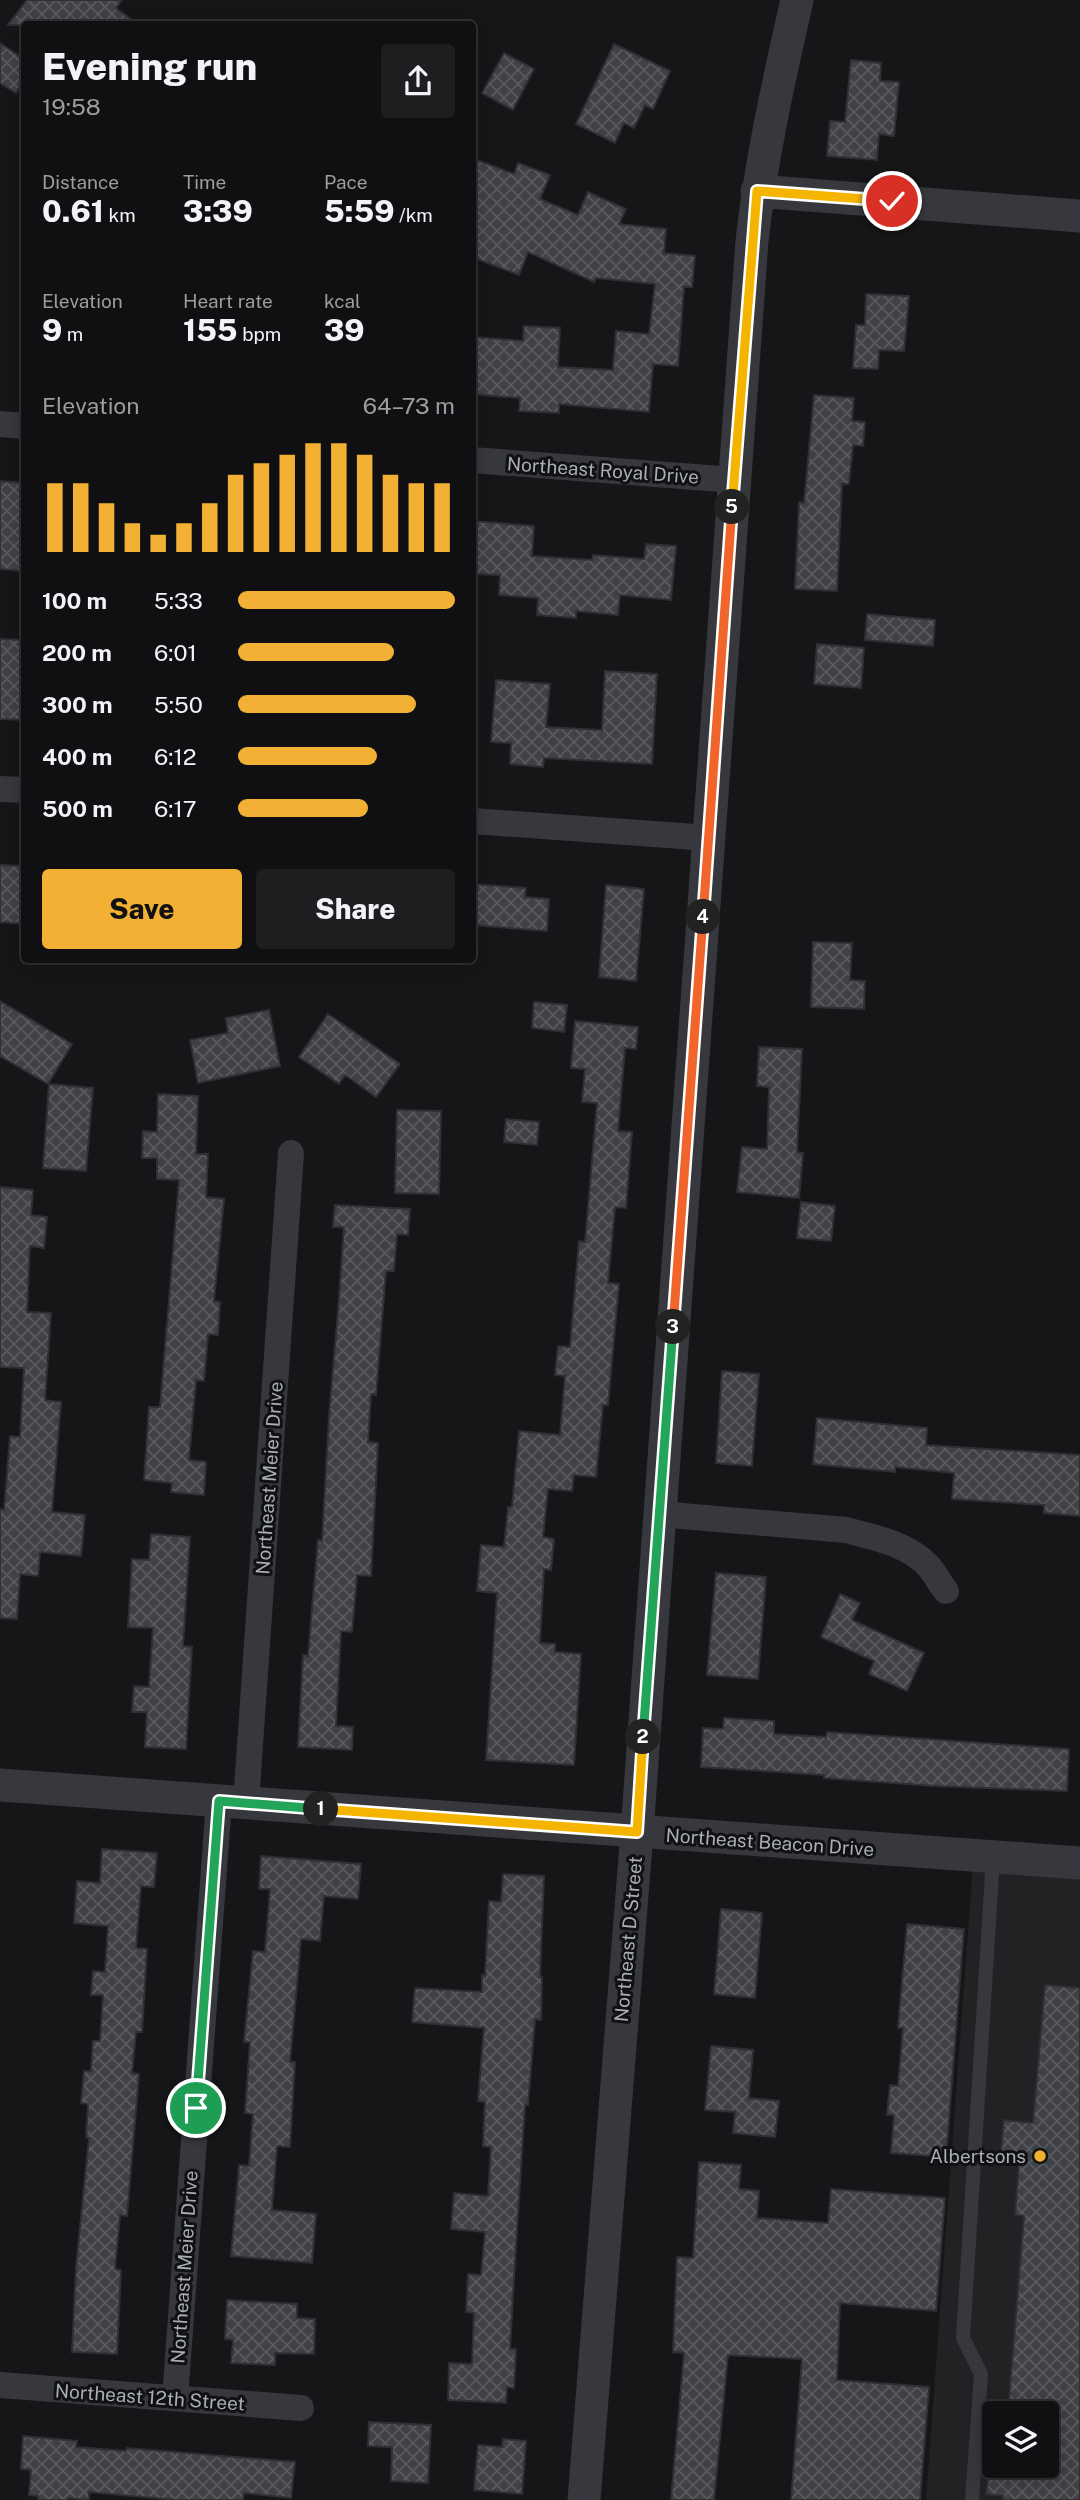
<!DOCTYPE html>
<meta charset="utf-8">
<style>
:root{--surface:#101012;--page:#1e1e20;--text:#f1f3f6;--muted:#9c9d9f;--line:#303032;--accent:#f2b134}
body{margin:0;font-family:"Public Sans",sans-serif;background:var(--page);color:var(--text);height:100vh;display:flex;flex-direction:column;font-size:26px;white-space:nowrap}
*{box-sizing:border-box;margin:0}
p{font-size:23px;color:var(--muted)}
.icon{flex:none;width:38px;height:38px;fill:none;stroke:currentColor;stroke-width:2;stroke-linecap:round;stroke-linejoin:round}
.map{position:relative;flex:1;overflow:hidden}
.side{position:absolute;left:21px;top:21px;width:455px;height:942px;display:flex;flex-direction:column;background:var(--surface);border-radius:7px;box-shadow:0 4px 18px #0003,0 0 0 2px var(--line)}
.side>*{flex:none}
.tools{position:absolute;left:982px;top:2401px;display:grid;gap:14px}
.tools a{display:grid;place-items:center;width:77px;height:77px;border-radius:7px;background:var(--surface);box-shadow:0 4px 18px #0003,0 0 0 2px var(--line);font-size:35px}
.pin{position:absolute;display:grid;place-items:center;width:60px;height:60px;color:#fff;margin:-30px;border:4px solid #fff;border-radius:50%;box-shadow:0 2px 7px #0007}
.km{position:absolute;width:35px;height:35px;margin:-18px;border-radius:50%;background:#222;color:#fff;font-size:19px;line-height:35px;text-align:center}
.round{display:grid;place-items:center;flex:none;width:74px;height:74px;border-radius:7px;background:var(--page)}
.head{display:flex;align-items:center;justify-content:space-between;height:119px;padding:0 21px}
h1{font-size:38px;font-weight:800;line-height:52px}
.figures{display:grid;grid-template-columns:repeat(3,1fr);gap:10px;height:119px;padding:7px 21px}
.figures div{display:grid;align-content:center}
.figures b{font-size:30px;font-weight:800}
.figures small{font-size:19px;font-weight:400}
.figures p{font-size:19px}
.chart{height:196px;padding:14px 21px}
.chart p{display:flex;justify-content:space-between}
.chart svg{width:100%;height:126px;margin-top:7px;stroke:var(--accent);stroke-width:6}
.button{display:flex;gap:14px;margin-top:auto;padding:14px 21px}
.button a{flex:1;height:80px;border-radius:7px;background:var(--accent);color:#111;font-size:28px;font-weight:800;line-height:80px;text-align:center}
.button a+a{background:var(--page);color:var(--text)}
ul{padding:0 21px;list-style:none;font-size:23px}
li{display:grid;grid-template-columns:112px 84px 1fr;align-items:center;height:52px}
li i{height:18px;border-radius:9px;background:var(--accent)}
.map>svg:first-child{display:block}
</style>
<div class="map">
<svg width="1080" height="2500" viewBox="0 0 1080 2500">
<defs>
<pattern id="building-cross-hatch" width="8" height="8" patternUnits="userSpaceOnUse" patternTransform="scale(1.75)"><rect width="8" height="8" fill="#404145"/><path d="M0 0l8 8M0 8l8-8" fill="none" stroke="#595a5e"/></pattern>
</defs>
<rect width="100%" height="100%" fill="#161618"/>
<path fill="#222225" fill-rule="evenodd" d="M 973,1864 L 1080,1871 L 1080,2500 L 926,2500 ZM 994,2413 L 1046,2413 L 1046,2466 L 994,2466 Z"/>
<path fill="url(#building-cross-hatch)" stroke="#303034" stroke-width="2" d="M 27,0 L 122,0 L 116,8 L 137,24 L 8,25 Z
M 0,43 L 24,59 L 24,79 L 16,93 L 0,83 Z
M 614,44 L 670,71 L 653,109 L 645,105 L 634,128 L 624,123 L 615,143 L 576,124 Z
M 504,53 L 534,69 L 513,110 L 482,93 Z
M 851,60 L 881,63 L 880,81 L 899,82 L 894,136 L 879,134 L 877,160 L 827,156 L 830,121 L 845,122 Z
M 472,158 L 514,174 L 518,163 L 550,175 L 540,199 L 578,215 L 588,192 L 626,209 L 619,224 L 666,229 L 664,253 L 695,256 L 692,287 L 684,287 L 678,366 L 653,364 L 649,412 L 559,404 L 559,413 L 519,411 L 520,398 L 472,394 L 472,353 L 476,337 L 523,341 L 524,326 L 560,328 L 558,367 L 613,370 L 616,331 L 649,334 L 655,284 L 596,278 L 594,282 L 528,252 L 519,275 L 472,257 Z
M 866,294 L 909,296 L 904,351 L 879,350 L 878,369 L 853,368 L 856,325 L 865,325 Z
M 814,395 L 854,398 L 852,421 L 865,422 L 863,446 L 853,445 L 849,484 L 842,484 L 837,591 L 795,589 L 799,502 L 804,503 Z
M 0,481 L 24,483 L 24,571 L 0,569 Z
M 472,521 L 534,526 L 532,556 L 592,560 L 593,555 L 644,559 L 646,544 L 676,546 L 671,600 L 620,595 L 618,615 L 576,611 L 576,618 L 537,615 L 538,598 L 499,595 L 500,575 L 472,574 Z
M 867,614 L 935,620 L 933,646 L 865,640 Z
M 0,639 L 24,640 L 24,720 L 0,719 Z
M 817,644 L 864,648 L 861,688 L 814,684 Z
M 605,671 L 657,674 L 652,764 L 544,758 L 543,767 L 510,764 L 511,743 L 491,742 L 496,680 L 550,684 L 546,727 L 602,730 Z
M 0,865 L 24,866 L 24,924 L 0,922 Z
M 472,884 L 526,888 L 525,897 L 549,899 L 547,931 L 472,925 Z
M 606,885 L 644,889 L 636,981 L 599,977 Z
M 813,942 L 852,943 L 850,980 L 865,981 L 864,1009 L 811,1007 Z
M 0,1001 L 72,1044 L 48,1084 L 0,1056 Z
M 534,1002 L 567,1005 L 564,1032 L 532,1028 Z
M 269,1010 L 280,1066 L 198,1083 L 190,1040 L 228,1033 L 226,1018 Z
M 328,1014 L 400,1064 L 376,1097 L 345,1075 L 339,1084 L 299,1057 Z
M 575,1021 L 638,1027 L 636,1049 L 625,1048 L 618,1131 L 632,1132 L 626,1208 L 615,1207 L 608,1283 L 619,1284 L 608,1405 L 603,1405 L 596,1477 L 574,1475 L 572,1491 L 548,1489 L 543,1537 L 554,1539 L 551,1570 L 544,1569 L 540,1643 L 555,1644 L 555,1652 L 581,1654 L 574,1765 L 486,1760 L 497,1593 L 477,1591 L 481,1545 L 504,1547 L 508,1507 L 512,1507 L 519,1431 L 560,1435 L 565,1376 L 555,1375 L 558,1346 L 570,1347 L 579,1241 L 585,1242 L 597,1103 L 582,1102 L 585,1069 L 571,1068 Z
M 759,1047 L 802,1049 L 797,1152 L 803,1153 L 799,1198 L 737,1192 L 742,1147 L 767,1149 L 769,1087 L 757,1086 Z
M 49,1084 L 93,1088 L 86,1171 L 43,1168 Z
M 158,1094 L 198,1096 L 196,1154 L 208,1154 L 206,1197 L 224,1199 L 214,1301 L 220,1302 L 218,1335 L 208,1334 L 204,1381 L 196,1380 L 189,1460 L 206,1462 L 204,1495 L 171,1492 L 172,1483 L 144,1480 L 149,1407 L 160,1407 L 179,1180 L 157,1179 L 157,1158 L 142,1158 L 143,1131 L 157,1132 Z
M 397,1110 L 441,1111 L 439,1194 L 395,1193 Z
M 506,1119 L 539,1122 L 537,1145 L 504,1142 Z
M 0,1187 L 33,1190 L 31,1215 L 47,1217 L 44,1248 L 30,1246 L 27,1312 L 51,1313 L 45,1400 L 61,1402 L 52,1512 L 85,1515 L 81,1556 L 40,1552 L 38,1576 L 20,1574 L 17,1619 L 0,1618 L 0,1509 L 4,1510 L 10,1436 L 20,1437 L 24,1368 L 0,1367 Z
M 801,1202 L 835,1206 L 831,1241 L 797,1238 Z
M 335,1205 L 410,1209 L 408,1235 L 397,1234 L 394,1271 L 386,1271 L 376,1395 L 371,1394 L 368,1442 L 378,1443 L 371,1576 L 357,1575 L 352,1632 L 341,1631 L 336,1726 L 353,1727 L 352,1750 L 298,1747 L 303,1655 L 308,1656 L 318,1540 L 322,1541 L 329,1416 L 339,1299 L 344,1227 L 333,1227 Z
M 722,1371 L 759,1374 L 752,1466 L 716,1463 Z
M 817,1418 L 927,1428 L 926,1445 L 1080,1455 L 1080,1516 L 1044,1513 L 1044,1505 L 952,1499 L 954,1473 L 895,1467 L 895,1472 L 813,1464 Z
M 151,1534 L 190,1537 L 183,1646 L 192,1647 L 186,1749 L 145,1747 L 147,1712 L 132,1712 L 134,1686 L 149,1687 L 153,1628 L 128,1627 L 132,1559 L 149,1560 Z
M 716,1573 L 766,1577 L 758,1679 L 707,1675 Z
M 840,1594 L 860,1603 L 852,1620 L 924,1653 L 907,1691 L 869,1674 L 874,1661 L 821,1637 Z
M 724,1718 L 774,1721 L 774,1734 L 826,1737 L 827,1732 L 1069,1749 L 1067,1791 L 935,1786 L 824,1778 L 824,1775 L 701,1767 L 703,1728 L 723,1729 Z
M 102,1849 L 157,1853 L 154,1887 L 141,1886 L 136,1948 L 147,1949 L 142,2032 L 136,2032 L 132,2073 L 139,2074 L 127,2216 L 120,2215 L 115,2269 L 121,2270 L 117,2354 L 72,2352 L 76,2267 L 89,2138 L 86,2137 L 88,2104 L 81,2103 L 84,2071 L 91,2071 L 93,2041 L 100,2041 L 103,1995 L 91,1995 L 93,1971 L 105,1972 L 108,1926 L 74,1923 L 77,1881 L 100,1883 Z
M 261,1856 L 361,1864 L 358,1899 L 324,1896 L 320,1941 L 301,1939 L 290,2062 L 295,2062 L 290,2147 L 277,2146 L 272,2210 L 316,2214 L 312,2263 L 231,2256 L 239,2165 L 249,2166 L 253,2114 L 245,2113 L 250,2042 L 244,2042 L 253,1951 L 265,1952 L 270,1889 L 259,1889 Z
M 503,1874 L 544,1876 L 540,1977 L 542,1977 L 541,2020 L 535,2019 L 528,2105 L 525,2105 L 514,2277 L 510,2349 L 516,2349 L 514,2388 L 507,2387 L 506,2403 L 448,2400 L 449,2363 L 472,2364 L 474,2313 L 466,2312 L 468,2274 L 481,2275 L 485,2232 L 451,2229 L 454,2193 L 488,2196 L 491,2147 L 483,2146 L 485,2102 L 478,2101 L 484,2028 L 412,2022 L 415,1988 L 482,1992 L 482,1975 L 485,1976 L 489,1901 L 501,1902 Z
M 721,1909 L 762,1913 L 755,1998 L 714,1994 Z
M 907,1924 L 964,1929 L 946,2157 L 891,2153 L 894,2115 L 887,2115 L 890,2085 L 898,2086 L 903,2028 L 898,2028 Z
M 1045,1985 L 1080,1988 L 1080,2500 L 1003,2500 L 1003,2496 L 986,2494 L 989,2474 L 1003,2474 L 1004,2466 L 1046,2466 L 1046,2413 L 1008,2413 L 1024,2216 L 1015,2215 L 1019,2164 L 1000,2162 L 1004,2120 L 1033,2123 Z
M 711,2046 L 753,2050 L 749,2098 L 779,2101 L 775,2137 L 733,2133 L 735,2112 L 705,2110 Z
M 699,2162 L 741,2165 L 739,2189 L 759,2191 L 757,2218 L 828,2223 L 831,2189 L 945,2198 L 936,2311 L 840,2303 L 837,2380 L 929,2387 L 920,2500 L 791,2500 L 802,2359 L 728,2355 L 714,2500 L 671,2500 L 684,2353 L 673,2352 L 677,2257 L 693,2258 Z
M 227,2300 L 297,2304 L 297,2318 L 315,2319 L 314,2354 L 275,2353 L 275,2365 L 231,2363 L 233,2340 L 225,2339 Z
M 369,2422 L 431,2425 L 428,2483 L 391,2481 L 392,2447 L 368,2446 Z
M 23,2436 L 77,2441 L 76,2447 L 126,2451 L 127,2448 L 295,2462 L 291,2498 L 244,2493 L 243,2500 L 176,2500 L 89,2492 L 89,2500 L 68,2498 L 67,2500 L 38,2500 L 38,2496 L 29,2495 L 31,2470 L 21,2469 Z
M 503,2439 L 526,2441 L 522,2494 L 474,2490 L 478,2445 L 502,2447 Z"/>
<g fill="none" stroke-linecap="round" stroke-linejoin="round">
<path stroke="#37383d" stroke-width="14" d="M 972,2500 L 981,2374 L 963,2338 L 993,1858"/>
<path stroke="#37383d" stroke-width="26" d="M 0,424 L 24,426
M 472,460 L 734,480
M 0,789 L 24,790
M 472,821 L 709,838
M 659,1514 L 846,1530 C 874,1537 911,1545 930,1568 C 936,1575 940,1584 946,1591
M 246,1803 L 291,1153
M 0,2385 L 301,2408
M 175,2398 L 219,1801"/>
<path stroke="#37383d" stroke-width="33" d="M 757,191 L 1080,216
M 0,1785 L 1080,1863
M 584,2500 L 637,1832 L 752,241 C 761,159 779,80 797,0"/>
</g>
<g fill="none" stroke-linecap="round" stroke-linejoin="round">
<defs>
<path id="split-1" d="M 196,2108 L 219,1801 L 321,1809"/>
<path id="split-2" d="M 321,1809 L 637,1832 L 643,1737"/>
<path id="split-3" d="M 643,1737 L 673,1327"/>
<path id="split-4" d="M 673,1327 L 703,917"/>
<path id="split-5" d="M 703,917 L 732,507"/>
<path id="split-6" d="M 732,507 L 757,191 L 892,201"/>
</defs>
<use href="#split-1" stroke="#fff" stroke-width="14"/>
<use href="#split-2" stroke="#fff" stroke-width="14"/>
<use href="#split-3" stroke="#fff" stroke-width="14"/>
<use href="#split-4" stroke="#fff" stroke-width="14"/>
<use href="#split-5" stroke="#fff" stroke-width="14"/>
<use href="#split-6" stroke="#fff" stroke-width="14"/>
<use href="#split-1" stroke="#22a559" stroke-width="9"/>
<use href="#split-2" stroke="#f5b400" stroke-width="9"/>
<use href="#split-3" stroke="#22a559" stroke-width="9"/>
<use href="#split-4" stroke="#f0652b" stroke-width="9"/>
<use href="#split-5" stroke="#f0652b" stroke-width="9"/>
<use href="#split-6" stroke="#f5b400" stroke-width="9"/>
</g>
<circle fill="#f2b134" stroke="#111113" stroke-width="2.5" cx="1040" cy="2156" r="7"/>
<g text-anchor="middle" stroke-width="6" stroke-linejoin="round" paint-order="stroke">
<g font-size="19" fill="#a8adb8" stroke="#111113">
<text transform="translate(603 470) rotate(4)" y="7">Northeast Royal Drive</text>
<text transform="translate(269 1478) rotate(-86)" y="7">Northeast Meier Drive</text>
<text transform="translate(770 1842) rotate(4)" y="7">Northeast Beacon Drive</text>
<text transform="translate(628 1939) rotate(-85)" y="7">Northeast D Street</text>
<text transform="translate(184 2267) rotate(-86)" y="7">Northeast Meier Drive</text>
<text transform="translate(150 2397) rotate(4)" y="7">Northeast 12th Street</text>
</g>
<g font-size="19" fill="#a8adb8" stroke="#111113" text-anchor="end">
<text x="1026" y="2163">Albertsons</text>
</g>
</g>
</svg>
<div class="tools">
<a><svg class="icon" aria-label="layers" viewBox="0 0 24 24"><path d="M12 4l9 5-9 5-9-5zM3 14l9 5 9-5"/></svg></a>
</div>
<div class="pin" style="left:196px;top:2108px;background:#1e9e55"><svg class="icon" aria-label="arrive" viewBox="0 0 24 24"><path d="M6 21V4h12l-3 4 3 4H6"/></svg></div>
<div class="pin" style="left:892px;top:201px;background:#d93025"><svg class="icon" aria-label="check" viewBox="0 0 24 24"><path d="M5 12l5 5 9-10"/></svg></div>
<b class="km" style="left:321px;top:1809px">1</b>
<b class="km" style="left:643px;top:1737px">2</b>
<b class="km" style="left:673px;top:1327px">3</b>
<b class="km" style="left:703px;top:917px">4</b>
<b class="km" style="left:732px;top:507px">5</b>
<section class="side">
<div class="head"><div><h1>Evening run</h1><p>19:58</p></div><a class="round"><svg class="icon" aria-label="share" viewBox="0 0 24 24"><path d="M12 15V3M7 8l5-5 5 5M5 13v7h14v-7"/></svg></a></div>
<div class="figures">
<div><p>Distance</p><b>0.61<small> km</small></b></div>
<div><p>Time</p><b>3:39</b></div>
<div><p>Pace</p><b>5:59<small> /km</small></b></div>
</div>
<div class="figures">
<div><p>Elevation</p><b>9<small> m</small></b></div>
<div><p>Heart rate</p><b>155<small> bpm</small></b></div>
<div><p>kcal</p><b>39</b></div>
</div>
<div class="chart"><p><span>Elevation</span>64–73 m</p>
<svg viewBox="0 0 160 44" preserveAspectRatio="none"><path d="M5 44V20M15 44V20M25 44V27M35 44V34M45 44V38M55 44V34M65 44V27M75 44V17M85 44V13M95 44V10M105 44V6M115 44V6M125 44V10M135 44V17M145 44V20M155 44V20"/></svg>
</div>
<ul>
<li><b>100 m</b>5:33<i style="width:100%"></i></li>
<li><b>200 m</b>6:01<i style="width:72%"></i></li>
<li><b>300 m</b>5:50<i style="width:82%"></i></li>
<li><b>400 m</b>6:12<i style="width:64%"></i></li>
<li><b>500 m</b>6:17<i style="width:60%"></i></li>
</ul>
<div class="button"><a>Save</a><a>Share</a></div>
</section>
</div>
